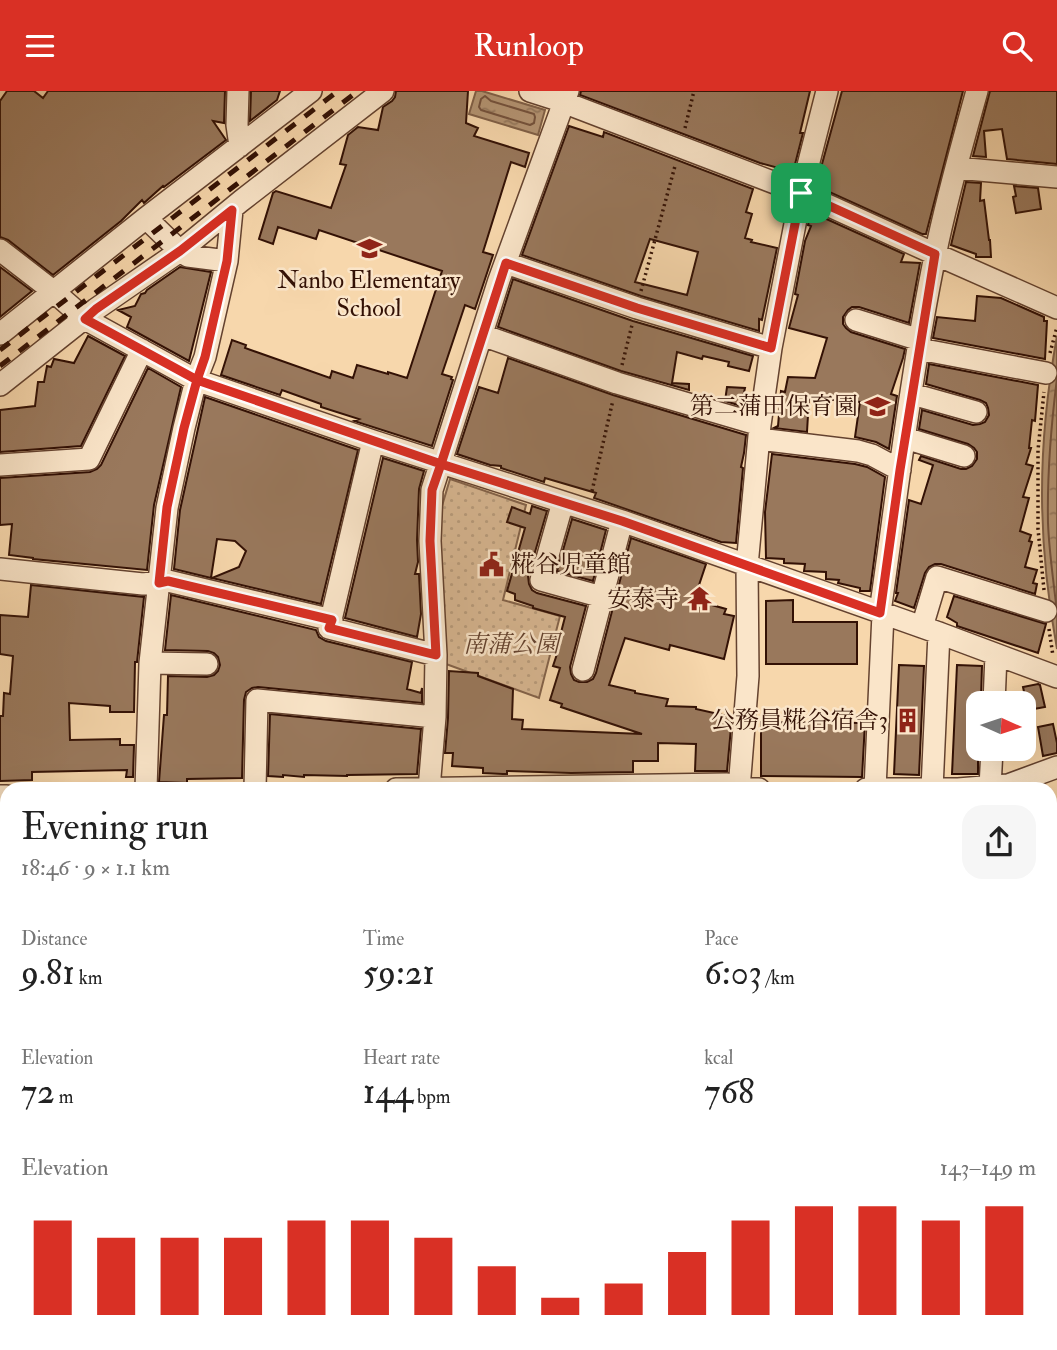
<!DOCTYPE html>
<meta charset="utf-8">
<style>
:root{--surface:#fff;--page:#f6f6f6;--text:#222;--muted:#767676;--accent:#d93025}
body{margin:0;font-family:"IM FELL Double Pica","Noto Serif JP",serif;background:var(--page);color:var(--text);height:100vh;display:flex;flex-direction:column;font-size:26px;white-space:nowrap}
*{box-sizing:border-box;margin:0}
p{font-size:23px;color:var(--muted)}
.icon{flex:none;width:38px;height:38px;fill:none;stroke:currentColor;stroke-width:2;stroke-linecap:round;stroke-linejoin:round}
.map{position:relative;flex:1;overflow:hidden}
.details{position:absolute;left:0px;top:691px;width:1057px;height:569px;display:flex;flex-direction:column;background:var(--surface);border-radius:21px 21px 0 0;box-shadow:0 7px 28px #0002}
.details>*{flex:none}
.needle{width:46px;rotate:93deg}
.controls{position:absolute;left:966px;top:600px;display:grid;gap:14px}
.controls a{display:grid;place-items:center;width:70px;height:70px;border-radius:14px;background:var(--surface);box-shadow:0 7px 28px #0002;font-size:35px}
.pin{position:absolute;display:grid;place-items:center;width:60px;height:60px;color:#fff;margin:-30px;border-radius:14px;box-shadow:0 4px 10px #0006}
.round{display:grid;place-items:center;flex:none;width:74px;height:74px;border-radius:21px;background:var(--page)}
.overview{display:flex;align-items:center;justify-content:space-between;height:119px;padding:0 21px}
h1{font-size:38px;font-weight:600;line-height:52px}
.figures{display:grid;grid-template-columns:repeat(3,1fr);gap:10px;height:119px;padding:7px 21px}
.figures div{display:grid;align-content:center}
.figures b{font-size:35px;font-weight:600}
.figures small{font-size:19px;font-weight:400}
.figures p{font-size:19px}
.chart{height:196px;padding:14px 21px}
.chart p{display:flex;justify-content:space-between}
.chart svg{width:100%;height:126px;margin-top:7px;stroke:var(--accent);stroke-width:6}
header{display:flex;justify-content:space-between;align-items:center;height:91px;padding:0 21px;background:var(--accent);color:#fff;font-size:32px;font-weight:600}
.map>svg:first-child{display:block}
</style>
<header><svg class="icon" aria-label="menu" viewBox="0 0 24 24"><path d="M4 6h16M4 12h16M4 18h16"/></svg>Runloop<svg class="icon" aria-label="search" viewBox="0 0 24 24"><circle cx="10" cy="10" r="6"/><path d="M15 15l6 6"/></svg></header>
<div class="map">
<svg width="1057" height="1259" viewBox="0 0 1057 1259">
<defs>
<pattern id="park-dots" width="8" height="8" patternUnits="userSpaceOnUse" patternTransform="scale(1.75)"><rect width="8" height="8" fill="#d6b590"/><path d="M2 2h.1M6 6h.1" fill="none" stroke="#b89b7b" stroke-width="1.8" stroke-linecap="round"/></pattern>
<pattern id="water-ripples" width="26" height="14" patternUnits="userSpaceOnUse" patternTransform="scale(1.75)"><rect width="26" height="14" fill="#b49473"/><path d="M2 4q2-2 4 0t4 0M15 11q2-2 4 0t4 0" fill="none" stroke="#93775c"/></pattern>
</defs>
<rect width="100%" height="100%" fill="#f7d7ac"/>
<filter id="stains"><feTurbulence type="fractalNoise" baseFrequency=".00286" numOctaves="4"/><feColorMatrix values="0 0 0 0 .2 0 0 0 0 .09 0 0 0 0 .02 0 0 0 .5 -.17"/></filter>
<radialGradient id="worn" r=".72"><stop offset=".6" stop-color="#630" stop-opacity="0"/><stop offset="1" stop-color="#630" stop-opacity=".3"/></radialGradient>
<path fill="url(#park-dots)" stroke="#84634a" stroke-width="2" d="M 450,388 L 526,414 L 503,509 L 560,525 L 539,607 L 446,573 L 440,442 L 442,415 Z"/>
<path fill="url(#water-ripples)" stroke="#806047" stroke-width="2" d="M 476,0 L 482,0 L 545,19 L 538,44 L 469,23 Z
M 1057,245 L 1057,558 C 1037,449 1037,355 1057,245 Z"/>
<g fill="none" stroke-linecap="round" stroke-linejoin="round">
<path stroke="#74523c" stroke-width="2" d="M 485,5 L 491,10 L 534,23 L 535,26 L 534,32 L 530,34 L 481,19 L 479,16 L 481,8 Z
M 1056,513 C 1053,486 1049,459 1048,432 C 1047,383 1051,335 1057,287"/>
</g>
<path fill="#99785c" stroke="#331105" stroke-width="2" fill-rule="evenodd" d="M 7,0 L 34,0 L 43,7 L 48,0 L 225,0 L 224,32 L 213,30 L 226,49 L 164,96 L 163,95 L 144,112 L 142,109 L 121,130 L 53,184 L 8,149 L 0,146 L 0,10 Z
M 251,0 L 280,0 L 277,9 L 250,30 Z
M 396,0 L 468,0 L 466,32 L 478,37 L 474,45 L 529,62 L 525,76 L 511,71 L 483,161 L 493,164 L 475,218 L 465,214 L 442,283 L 452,286 L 451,288 L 453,289 L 432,355 L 354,330 L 359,328 L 321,316 L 321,313 L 282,299 L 280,304 L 221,284 L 232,249 L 246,254 L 245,257 L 330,287 L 332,280 L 353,287 L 357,274 L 388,283 L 388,281 L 407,287 L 442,180 L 319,139 L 316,148 L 278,136 L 273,153 L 259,148 L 273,102 L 276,100 L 331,117 L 346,74 L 340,73 L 348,44 L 358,36 L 378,39 L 383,16 L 392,10 L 395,6 Z
M 581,0 L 810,0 L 800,42 L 803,42 L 793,81 L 760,72 L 580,4 Z
M 842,0 L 963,0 L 926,143 L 922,143 L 816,95 Z
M 990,0 L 1057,0 L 1057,73 L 1007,68 L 1002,38 L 984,40 L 986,66 L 973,65 Z
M 569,35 L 603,46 L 604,41 L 753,98 L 746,121 L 752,123 L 745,147 L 752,149 L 751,151 L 777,157 L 762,229 L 759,228 L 759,240 L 641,205 L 522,164 ZM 650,148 L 698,161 L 687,204 L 635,191 Z
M 966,91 L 981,92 L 980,110 L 984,109 L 989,149 L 990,149 L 991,166 L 976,166 L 976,163 L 951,154 Z
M 1014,95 L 1038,97 L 1041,118 L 1016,122 L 1013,106 L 1016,105 Z
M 811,121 L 904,163 L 901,171 L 920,172 L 909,232 L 859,216 L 852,216 L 848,219 L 843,226 L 843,233 L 846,237 L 851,241 L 905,258 L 903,267 L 891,303 L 897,305 L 889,358 L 876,351 L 855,346 L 860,311 L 809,307 L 807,341 L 774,337 L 778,335 L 781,300 L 785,301 L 788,286 L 815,287 L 827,247 L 789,237 L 798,204 L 795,203 L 805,150 L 811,135 L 808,134 Z
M 0,176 L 32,200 L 0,226 Z
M 180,176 L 211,181 L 189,270 L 127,236 L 131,226 L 118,219 L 135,215 L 141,203 L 145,202 L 147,199 Z
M 513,188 L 633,230 L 753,265 L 749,280 L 728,275 L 729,271 L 703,265 L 702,268 L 677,261 L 672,292 L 689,293 L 689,299 L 621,280 L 498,236 Z
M 977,205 L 1001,207 L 1044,226 L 1044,230 L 1047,230 L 1045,268 L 933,247 L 937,226 L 975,230 Z
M 88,245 L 125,265 L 81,355 L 0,361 L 0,319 L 35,315 L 38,291 L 44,291 L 47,275 L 51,276 L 54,268 L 74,272 Z
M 508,267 L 613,304 L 746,344 L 744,362 L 741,376 L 743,377 L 736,452 L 721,451 L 594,407 L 596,402 L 545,387 L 544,391 L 501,377 L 501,375 L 490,374 L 457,363 L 479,296 L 498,302 Z
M 929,273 L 1038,294 L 1035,330 L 1032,329 L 1029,357 L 1031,357 L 1026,373 L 1033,375 L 1023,406 L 1029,407 L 1020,440 L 1031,444 L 1029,450 L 1032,451 L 1025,476 L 1037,479 L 1033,492 L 1037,493 L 1035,503 L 941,473 L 935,473 L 929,476 L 925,482 L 914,517 L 895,510 L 898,502 L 896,502 L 909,409 L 921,413 L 933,374 L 919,369 L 921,365 L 961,378 L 966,378 L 972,375 L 977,368 L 977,361 L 974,357 L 968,353 L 919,338 L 922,319 L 973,334 L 980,333 L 985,331 L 989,324 L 988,317 L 986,312 L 980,309 L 926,293 Z
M 148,277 L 181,296 L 154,414 L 147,479 L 33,468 L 33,467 L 9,464 L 12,433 L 0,434 L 0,387 L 90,381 L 97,378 L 101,374 Z
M 727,296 L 745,297 L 741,315 L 725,310 Z
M 205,306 L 358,359 L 321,513 L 212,487 L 239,476 L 246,460 L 235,450 L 217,448 L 211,487 L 174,478 L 180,419 Z
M 772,363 L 855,373 L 867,376 L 885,386 L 870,500 L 860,500 L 860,497 L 838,492 L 839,489 L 826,488 L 826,481 L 804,480 L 805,473 L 784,472 L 784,468 L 766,467 L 765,421 Z
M 383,367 L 424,380 L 419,398 L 417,449 L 418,471 L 415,483 L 419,483 L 421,523 L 417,546 L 345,527 Z
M 532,415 L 547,420 L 528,485 L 529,493 L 532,499 L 537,502 L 586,515 L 570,576 L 571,583 L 574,589 L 579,591 L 587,591 L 593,588 L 596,582 L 631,447 L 706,473 L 694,509 L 726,518 L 724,523 L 734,525 L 724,568 L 670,554 L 669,559 L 625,547 L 609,594 L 635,600 L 635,602 L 668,608 L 666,615 L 696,616 L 696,618 L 732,626 L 727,680 L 695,680 L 696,653 L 658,652 L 658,670 L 633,670 L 633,681 L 571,682 L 507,680 L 507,683 L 503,683 L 483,682 L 483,677 L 452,675 L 453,662 L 445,662 L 448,627 L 449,580 L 478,582 L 478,585 L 513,598 L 512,628 L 523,629 L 522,638 L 642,643 L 561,616 L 562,613 L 550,609 L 560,577 L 553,575 L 560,554 L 558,553 L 565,526 L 533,517 L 533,515 L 515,509 L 515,503 L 507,500 L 525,437 L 507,431 L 512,416 L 530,423 Z
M 572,428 L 606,439 L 593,490 L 557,480 Z
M 31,494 L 144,506 L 137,571 L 135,571 L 134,621 L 110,621 L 110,615 L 69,612 L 70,649 L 120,648 L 120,654 L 134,654 L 133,686 L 126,686 L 127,679 L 32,681 L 32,689 L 0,690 L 0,625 L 3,625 L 4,602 L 10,603 L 13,565 L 0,563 L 0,524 L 28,526 Z
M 171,504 L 316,539 L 319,546 L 326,550 L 412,571 L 407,598 L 421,602 L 422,597 L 422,612 L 258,596 L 252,597 L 246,601 L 244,609 L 242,687 L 187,688 L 187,692 L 159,691 L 164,624 L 167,624 L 168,585 L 207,586 L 214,584 L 218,580 L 220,574 L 218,566 L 214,562 L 208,560 L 165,559 Z
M 954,505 L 1046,533 L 1038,562 L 957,535 L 957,532 L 947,526 Z
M 793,509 L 793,531 L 857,531 L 857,573 L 766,573 L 766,510 Z
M 899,574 L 924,575 L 919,684 L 894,683 Z
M 957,574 L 982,575 L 981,608 L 980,612 L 978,612 L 978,683 L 952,683 Z
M 1038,593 L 1040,594 L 1045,616 L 1028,619 L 1023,596 Z
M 270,623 L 421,638 L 417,683 L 347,684 L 347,685 L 304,684 L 304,686 L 283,684 L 283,686 L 268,685 Z
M 761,631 L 865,632 L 862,686 L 761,685 Z
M 1053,633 L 1057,652 L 1057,662 L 1043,665 L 1038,636 Z"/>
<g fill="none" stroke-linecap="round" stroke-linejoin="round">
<defs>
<path id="minor" d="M 238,0 L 237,34 L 240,55
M 530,0 L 555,8 L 801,102 L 935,163 L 1057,217
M 956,77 L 1057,86
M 146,127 L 180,160 L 188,165 L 227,170
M 0,159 L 53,200 L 85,228 L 196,289 L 373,350 L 622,430 L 939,542 L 1057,586
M 506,172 L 637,217 L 771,257
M 856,229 L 920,249
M 0,243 L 146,127 L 311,0
M 482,244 L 617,292 L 760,334
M 919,258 L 1046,282
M 0,294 L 96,218 L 180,160 L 241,110 L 383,0
M 912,303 L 976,321
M 905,347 L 964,365
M 759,348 L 858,360 L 872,364 L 900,379
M 373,350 L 329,537 L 436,564
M 0,374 L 89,368 L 142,259
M 563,411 L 541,489 L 602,506
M 0,478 L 143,493 L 168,490 L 332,529
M 880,521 C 897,403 911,282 935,165 C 946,109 962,54 977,0
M 922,536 L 937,486 L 1046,520
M 150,572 L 207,573
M 583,579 L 622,430
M 994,612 L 996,564
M 990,696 L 992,658
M 146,698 L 150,572 L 167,417 L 184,337 L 196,289 L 205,266 L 227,170 L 232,119
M 255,698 L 257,609 L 435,626
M 396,698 L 727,693 L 739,698 L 759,698
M 429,698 L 435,626 L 436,564 L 430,450 L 432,399 L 499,189 L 568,0
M 739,698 L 748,585 L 747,475 L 760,334 L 771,257 L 801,102 L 827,0
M 866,698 L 958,698 L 1008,694 L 1057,676
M 875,698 L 883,523
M 932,698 L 939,542
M 0,705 L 7,705
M 1050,804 L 1057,818
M 0,965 L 7,965
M 1050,980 L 1057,979
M 0,1072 L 7,1072
M 0,1132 L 7,1179
M 1050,1154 L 1057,1153
M 18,1253 L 19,1259
M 147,1253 L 147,1259
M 735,1253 L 735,1259
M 919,1253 L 920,1259
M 233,1259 L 259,1253
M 326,1259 L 326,1253
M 497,1259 L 497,1253
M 1014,1259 L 1041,1253"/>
</defs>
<use href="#minor" stroke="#64422f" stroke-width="24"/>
<path stroke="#331105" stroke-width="3.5" stroke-dasharray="2 3.5" stroke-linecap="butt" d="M 685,37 L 694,0
M 641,200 L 675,75
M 1050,262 L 1057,236
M 622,274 L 632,234
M 592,400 L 613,309
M 1044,499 L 1038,438 L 1038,359 L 1044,301
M 1049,538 L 1053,565"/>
<use href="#minor" stroke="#fae5c9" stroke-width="21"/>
<path stroke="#331105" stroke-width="5" stroke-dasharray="12 12" stroke-linecap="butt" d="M 0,259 L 338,0
M 0,275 L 358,0"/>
</g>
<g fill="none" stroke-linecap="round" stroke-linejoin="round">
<defs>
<path id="route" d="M 801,102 L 771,257 L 637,217 L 506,172 L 441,373 L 197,289 L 205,266 L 227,170 L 232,119 L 180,160 L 96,218 L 85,228 L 197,289 L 184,337 L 167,416 L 159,492 L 168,490 L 332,529 L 329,537 L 436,564 L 430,450 L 432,399 L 441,373 L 622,430 L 880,522 L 900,379 L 935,163 L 801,102"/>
</defs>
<use href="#route" stroke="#fff" stroke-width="14"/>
<use href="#route" stroke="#d93025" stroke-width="9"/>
</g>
<defs>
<symbol id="school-bare" viewBox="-9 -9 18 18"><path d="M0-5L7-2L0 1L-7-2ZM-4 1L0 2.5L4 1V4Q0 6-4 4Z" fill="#8f2418" stroke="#fae5c9" stroke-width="2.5" paint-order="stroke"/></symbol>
<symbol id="civic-bare" viewBox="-9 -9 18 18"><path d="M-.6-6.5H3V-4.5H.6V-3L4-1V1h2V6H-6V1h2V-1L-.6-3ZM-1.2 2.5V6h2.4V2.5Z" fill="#8f2418" stroke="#fae5c9" stroke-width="2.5" paint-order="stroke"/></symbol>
<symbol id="temple-bare" viewBox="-9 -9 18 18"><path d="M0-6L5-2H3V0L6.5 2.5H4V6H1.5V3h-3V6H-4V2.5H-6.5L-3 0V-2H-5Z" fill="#8f2418" stroke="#fae5c9" stroke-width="2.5" paint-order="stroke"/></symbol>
<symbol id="building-bare" viewBox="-9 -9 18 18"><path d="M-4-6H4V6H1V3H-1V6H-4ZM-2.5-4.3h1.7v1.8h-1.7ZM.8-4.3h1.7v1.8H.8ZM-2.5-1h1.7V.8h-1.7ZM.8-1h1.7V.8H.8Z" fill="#8f2418" stroke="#fae5c9" stroke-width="2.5" paint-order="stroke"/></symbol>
</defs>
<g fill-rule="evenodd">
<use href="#school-bare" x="352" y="140" width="35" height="35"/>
<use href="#school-bare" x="860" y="298" width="35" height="35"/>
<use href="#civic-bare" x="474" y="456" width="35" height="35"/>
<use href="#temple-bare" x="682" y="490" width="35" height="35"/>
<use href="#building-bare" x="890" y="612" width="35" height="35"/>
</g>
<g text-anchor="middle" stroke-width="5" stroke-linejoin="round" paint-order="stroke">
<g font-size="24" fill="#331105" stroke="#fae5c9" text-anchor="end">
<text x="369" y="197" text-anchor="middle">Nanbo Elementary<tspan x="369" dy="28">School</tspan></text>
<text x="858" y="323">第二蒲田保育園</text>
<text x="511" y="481" text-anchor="start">糀谷児童館</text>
<text x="679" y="516">安泰寺</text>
<text x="888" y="637">公務員糀谷宿舎3</text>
</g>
<g font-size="24" font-style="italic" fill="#64422f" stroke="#fae5c9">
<text x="511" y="561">南蒲公園</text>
</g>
</g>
<rect width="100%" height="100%" filter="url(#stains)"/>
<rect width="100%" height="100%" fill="url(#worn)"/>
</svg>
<div class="controls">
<a><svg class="needle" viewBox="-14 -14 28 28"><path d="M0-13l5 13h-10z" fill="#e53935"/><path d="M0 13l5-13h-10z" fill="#767676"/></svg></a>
</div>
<div class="pin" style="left:801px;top:102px;background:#1e9e55"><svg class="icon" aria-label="arrive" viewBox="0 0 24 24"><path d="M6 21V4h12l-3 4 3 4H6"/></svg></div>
<section class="details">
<div class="overview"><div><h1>Evening run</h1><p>18:46 · 9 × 1.1 km</p></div><a class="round"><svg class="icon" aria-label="share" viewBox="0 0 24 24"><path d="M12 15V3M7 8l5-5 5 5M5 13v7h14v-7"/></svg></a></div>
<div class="figures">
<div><p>Distance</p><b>9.81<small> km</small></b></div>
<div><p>Time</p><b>59:21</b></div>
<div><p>Pace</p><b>6:03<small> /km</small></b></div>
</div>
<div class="figures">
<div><p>Elevation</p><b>72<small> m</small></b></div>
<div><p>Heart rate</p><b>144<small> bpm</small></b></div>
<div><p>kcal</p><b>768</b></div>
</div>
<div class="chart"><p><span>Elevation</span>143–149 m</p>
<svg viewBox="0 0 160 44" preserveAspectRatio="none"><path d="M5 44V11M15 44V17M25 44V17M35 44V17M45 44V11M55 44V11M65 44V17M75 44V27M85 44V38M95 44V33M105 44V22M115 44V11M125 44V6M135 44V6M145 44V11M155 44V6"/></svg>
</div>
</section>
</div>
